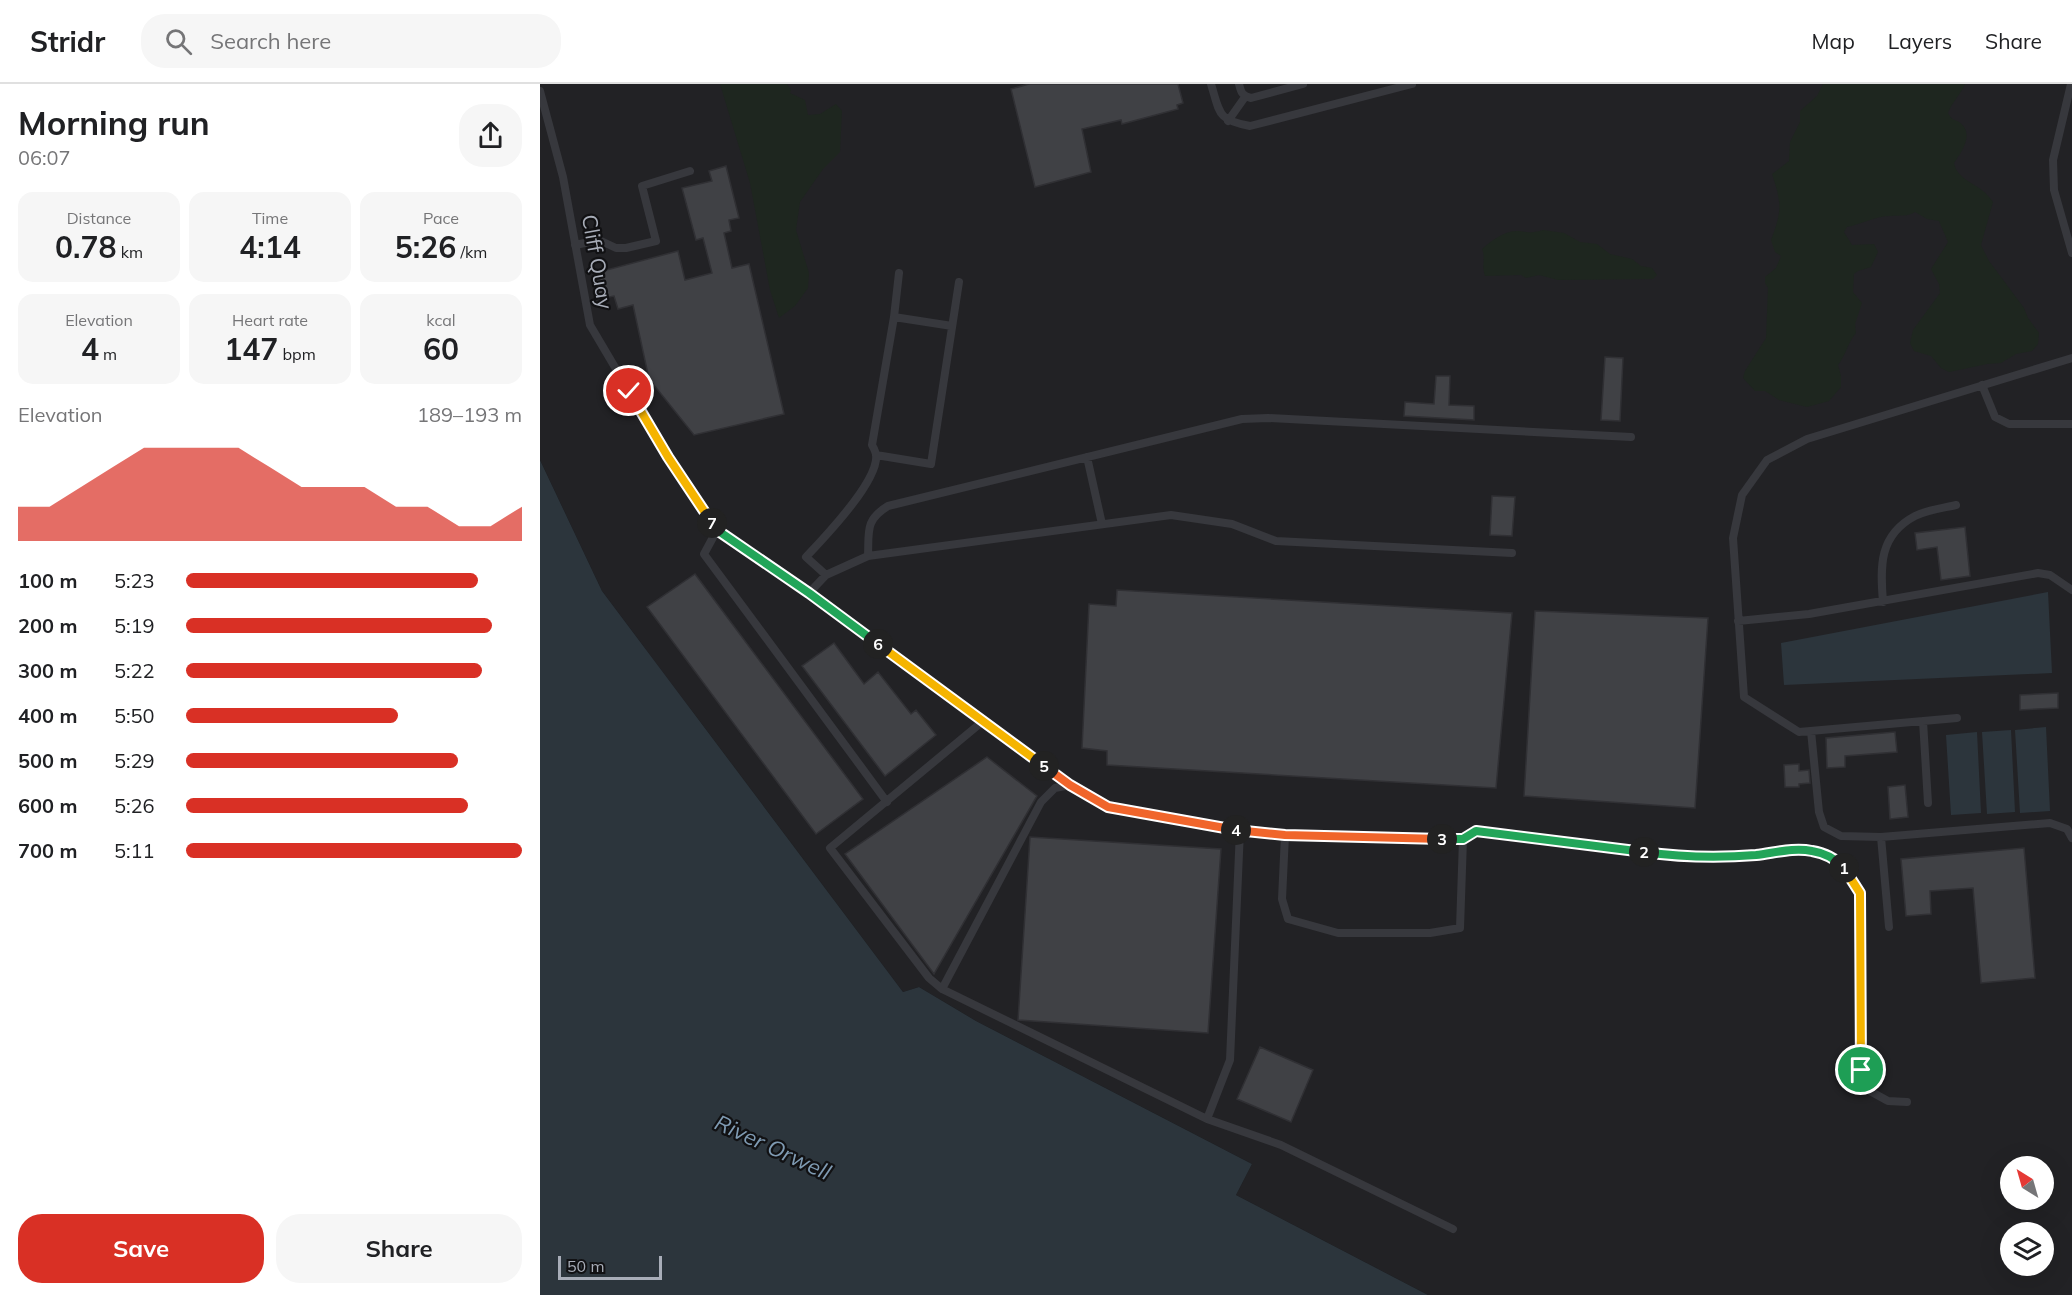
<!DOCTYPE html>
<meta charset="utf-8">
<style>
:root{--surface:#fff;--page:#f6f6f6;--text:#202124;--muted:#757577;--line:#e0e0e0;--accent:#d93025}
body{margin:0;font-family:Mulish,sans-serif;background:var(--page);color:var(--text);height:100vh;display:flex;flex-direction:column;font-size:22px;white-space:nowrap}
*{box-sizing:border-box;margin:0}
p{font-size:20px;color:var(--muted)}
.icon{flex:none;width:33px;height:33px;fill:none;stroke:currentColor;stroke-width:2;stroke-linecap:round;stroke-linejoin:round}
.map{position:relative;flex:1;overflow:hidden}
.panel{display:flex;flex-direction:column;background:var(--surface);width:540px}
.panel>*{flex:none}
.needle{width:39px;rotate:323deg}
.fabs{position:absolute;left:1460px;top:1072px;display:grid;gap:12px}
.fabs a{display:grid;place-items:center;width:54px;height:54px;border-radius:50%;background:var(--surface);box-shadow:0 6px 24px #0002;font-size:30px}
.scale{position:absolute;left:18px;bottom:15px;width:104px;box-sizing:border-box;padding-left:6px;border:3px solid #a8adb8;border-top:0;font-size:16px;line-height:21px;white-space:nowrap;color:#a8adb8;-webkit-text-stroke:4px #111113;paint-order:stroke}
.pin{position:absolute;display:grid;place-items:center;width:51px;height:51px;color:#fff;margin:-26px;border:3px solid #fff;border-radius:50%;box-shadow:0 2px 6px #0007}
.km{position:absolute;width:30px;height:30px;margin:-15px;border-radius:50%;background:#222;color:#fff;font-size:16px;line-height:30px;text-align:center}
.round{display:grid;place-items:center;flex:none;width:63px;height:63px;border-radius:24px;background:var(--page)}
.headline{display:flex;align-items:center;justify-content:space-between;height:102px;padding:0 18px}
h1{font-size:33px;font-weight:700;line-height:45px}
.stats{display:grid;grid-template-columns:repeat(3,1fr);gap:9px;height:102px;padding:6px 18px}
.stats div{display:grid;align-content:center;border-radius:15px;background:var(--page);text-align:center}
.stats b{font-size:30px;font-weight:700}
.stats small{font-size:16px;font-weight:400}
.stats p{font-size:16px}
.chart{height:168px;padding:12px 18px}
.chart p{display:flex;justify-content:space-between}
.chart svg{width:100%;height:108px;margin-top:6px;fill:var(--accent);opacity:.7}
.button{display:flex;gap:12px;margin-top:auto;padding:12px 18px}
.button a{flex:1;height:69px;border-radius:24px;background:var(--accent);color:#fff;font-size:24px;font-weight:700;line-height:69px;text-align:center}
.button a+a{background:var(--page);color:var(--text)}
ul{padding:0 18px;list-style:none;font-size:20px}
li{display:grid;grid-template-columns:96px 72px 1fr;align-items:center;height:45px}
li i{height:15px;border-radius:8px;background:var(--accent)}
header{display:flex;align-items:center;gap:36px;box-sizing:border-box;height:84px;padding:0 30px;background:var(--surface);border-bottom:2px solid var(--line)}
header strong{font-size:28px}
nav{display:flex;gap:33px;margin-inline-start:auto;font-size:21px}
.search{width:420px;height:54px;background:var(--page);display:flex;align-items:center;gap:15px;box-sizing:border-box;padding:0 21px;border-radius:24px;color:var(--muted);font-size:22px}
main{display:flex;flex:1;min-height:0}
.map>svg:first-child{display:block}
</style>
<header>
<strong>Stridr</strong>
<div class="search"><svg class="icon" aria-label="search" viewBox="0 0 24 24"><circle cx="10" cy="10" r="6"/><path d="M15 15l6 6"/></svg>Search here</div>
<nav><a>Map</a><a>Layers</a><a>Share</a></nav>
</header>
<main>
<section class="panel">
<div class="headline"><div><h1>Morning run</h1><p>06:07</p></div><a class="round"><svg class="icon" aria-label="share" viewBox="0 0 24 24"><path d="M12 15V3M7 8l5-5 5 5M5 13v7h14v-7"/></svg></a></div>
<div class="stats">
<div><p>Distance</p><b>0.78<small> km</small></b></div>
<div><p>Time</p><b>4:14</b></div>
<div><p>Pace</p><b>5:26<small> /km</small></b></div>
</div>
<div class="stats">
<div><p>Elevation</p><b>4<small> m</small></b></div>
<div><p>Heart rate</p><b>147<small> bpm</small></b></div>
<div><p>kcal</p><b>60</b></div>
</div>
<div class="chart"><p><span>Elevation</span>189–193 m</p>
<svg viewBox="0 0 160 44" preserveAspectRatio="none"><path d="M0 44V30L10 30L20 22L30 14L40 6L50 6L60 6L70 6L80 14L90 22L100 22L110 22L120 30L130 30L140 38L150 38L160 30V44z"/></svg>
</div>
<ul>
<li><b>100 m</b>5:23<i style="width:87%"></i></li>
<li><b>200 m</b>5:19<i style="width:91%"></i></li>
<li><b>300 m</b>5:22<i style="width:88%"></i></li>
<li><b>400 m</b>5:50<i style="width:63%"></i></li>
<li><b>500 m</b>5:29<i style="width:81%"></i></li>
<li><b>600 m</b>5:26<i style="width:84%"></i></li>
<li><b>700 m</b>5:11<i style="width:100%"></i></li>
</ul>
<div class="button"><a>Save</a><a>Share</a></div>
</section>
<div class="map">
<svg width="1532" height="1211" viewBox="0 0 1532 1211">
<rect width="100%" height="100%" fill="#161618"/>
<path fill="#222225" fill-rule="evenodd" d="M 0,0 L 1532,0 L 1532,1211 L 888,1211 L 696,1111 L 712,1080 L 436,937 L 379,903 L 363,908 L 62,507 L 0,376 ZM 1470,1083 L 1503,1083 L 1503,1116 L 1470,1116 ZM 1470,1149 L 1503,1149 L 1503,1182 L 1470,1182 Z"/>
<path fill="#1e261f" d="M 180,0 L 247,0 L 251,6 L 250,9 L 265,16 L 268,31 L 280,30 L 296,20 L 302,27 L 300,68 L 283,85 L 260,118 L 256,146 L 269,189 L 268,204 L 255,222 L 239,234 L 230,206 L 210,99 Z
M 1283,0 L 1425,0 C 1421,10 1412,18 1408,29 C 1411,35 1413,35 1419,38 C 1435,49 1422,67 1414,79 C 1417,94 1432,98 1443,107 C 1447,110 1450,114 1453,118 L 1441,161 L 1449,177 L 1484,224 L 1488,234 L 1499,249 L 1498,260 L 1492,267 L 1476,270 L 1461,279 L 1447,280 L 1409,288 L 1401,284 L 1391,272 L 1374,267 L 1370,259 L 1373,246 L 1400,209 L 1399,200 L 1391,185 L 1408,158 L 1399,137 L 1387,135 L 1375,128 C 1367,133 1360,131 1351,132 C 1335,132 1322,140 1307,143 L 1304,148 L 1312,161 L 1334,160 L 1338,168 L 1331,183 L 1318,187 L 1314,190 L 1313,208 L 1322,219 L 1315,240 L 1316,249 C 1307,260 1306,271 1298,281 L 1301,292 L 1301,303 L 1289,317 L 1267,323 L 1239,316 L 1225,307 L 1215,307 L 1203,294 L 1205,287 L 1226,254 L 1228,204 L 1225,199 L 1225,193 L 1236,184 L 1241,172 L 1235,168 L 1231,156 C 1242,127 1242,120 1232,90 L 1249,77 L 1250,58 L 1260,38 L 1260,27 L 1277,12 Z
M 1003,146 L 1024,149 L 1040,158 L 1057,160 L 1070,170 L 1092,175 L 1101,182 L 1112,184 L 1117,191 L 1113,195 L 1018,196 L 999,191 L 986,194 L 981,191 L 945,192 C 941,181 946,174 942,165 C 951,157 965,146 978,147 C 989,148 990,150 1003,146 Z"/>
<path fill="#2c353c" d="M 0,376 L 62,507 L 363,908 L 379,903 L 436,937 L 712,1080 L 696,1111 L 888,1211 L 0,1211 Z
M 1508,508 L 1512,589 L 1244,601 L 1241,559 Z
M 1506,643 L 1510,727 L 1480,729 L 1475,646 Z
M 1471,646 L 1475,728 L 1447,730 L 1442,648 Z
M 1437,648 L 1441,729 L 1411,731 L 1406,651 Z"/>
<path fill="#404145" stroke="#303034" stroke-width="1.5" d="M 489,0 L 638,0 L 643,19 L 637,21 L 638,25 L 582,40 L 581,36 L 542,45 L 551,88 L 495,103 L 471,5 Z
M 186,82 L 199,134 L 189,136 L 191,147 L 184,149 L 192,184 L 209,180 L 244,330 L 154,351 L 109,295 L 93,221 L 78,225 L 74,212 L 58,215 L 53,197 L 60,196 L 59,188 L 138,167 L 145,196 L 172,189 L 163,154 L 156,156 L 142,104 L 172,97 L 169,87 Z
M 1065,273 L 1083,274 L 1080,337 L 1061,336 Z
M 896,292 L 910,292 L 909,321 L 934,322 L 934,336 L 864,332 L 865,318 L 894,320 Z
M 952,412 L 975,413 L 972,452 L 950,451 Z
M 1425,443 L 1430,492 L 1401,496 L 1397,463 L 1377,466 L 1375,449 Z
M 155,490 L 323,715 L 276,750 L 107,523 Z
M 577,506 L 972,529 L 956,704 L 567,681 L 567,667 L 542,664 L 549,520 L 576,522 Z
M 995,527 L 1168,534 L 1155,724 L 984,712 Z
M 294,559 L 324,600 L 338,588 L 371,630 L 376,626 L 396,651 L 345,692 L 262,582 Z
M 1518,609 L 1518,624 L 1480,626 L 1480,611 Z
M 1355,648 L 1357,668 L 1305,672 L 1305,683 L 1287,684 L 1286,654 Z
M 447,673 L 497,712 L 394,890 L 305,770 Z
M 1259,680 L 1259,687 L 1269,686 L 1270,699 L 1259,700 L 1259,703 L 1245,703 L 1244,681 Z
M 1365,701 L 1368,733 L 1350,735 L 1348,703 Z
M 490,753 L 681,765 L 668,949 L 478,936 Z
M 1484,764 L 1495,894 L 1441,899 L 1433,804 L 1390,807 L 1391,830 L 1366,832 L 1361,775 Z
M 720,963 L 773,986 L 751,1038 L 697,1015 Z"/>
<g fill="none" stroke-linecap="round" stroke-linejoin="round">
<path stroke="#37383d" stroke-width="8" d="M 671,0 C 680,29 677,36 710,42 L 872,0
M 699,0 C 701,8 702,12 711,14 L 763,0
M 1531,0 L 1513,76 L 1514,106 L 1532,169
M 0,7 L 23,93 L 50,241 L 128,373 L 177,446 L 269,509 L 442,638 L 530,701 L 568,723 L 700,746 L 745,751 L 923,755 L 936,747 L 1132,771 L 1214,771 L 1246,767 L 1272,767 L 1297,775 L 1311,791 L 1320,809 L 1321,985 L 1328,1006 L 1348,1017 L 1367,1018
M 688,37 L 705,13
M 35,161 L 59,156 L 76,164 L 86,164 L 116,157 L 102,102 L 150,87
M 354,233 L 412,242
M 1442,301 L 1455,333 L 1469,340 L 1532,340
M 336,371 L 391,380 L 419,198
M 547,373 L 562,440
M 177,446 L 164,470 L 347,718
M 328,472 C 329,447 325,436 348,422 L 702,335 L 728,334 L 1091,353
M 286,491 L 266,473 C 284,454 340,396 336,370 C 335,367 334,364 332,361 L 354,233 L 359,189
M 269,509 L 286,491 L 328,472 L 631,431 L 692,440 L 736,457 L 972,469
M 1343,518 C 1340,482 1339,451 1375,432 C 1387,426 1403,424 1416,421
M 1198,537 L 1269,530 L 1498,489 L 1510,491 L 1532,506
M 1417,634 L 1259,648 L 1204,613 L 1193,454 L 1202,411 L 1227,376 L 1267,355 L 1532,274
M 1383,637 L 1388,719
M 1271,647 L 1279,728 L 1284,743 L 1301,752 L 1341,753 L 1510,739 L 1527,745 L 1532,754
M 530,701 L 515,704 L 501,718 L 402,905 L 667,1035 L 690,976 L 700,746
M 745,751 L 742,815 L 748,835 L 798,849 L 890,849 L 920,844 L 923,755
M 1341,753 L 1349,843
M 402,905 L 389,894 L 290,764 L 442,638
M 667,1035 L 741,1061 L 913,1145"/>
</g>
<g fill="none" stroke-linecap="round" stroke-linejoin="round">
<defs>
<path id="split-1" d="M 1304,784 L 1320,809 L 1321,986"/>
<path id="split-2" d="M 1104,768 C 1140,773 1180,774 1216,771 C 1234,769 1254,763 1272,767 C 1285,769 1296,775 1304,784"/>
<path id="split-3" d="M 902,755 L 923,755 L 936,747 L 1104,768"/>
<path id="split-4" d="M 696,746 L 745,751 L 902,755"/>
<path id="split-5" d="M 504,682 L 530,701 L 568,723 L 696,746"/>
<path id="split-6" d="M 338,560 L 504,682"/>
<path id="split-7" d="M 172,439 L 177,446 L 269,509 L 338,560"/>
<path id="split-8" d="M 89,307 L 128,373 L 172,439"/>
</defs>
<use href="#split-1" stroke="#fff" stroke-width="12"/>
<use href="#split-2" stroke="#fff" stroke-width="12"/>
<use href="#split-3" stroke="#fff" stroke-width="12"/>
<use href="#split-4" stroke="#fff" stroke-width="12"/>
<use href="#split-5" stroke="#fff" stroke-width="12"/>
<use href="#split-6" stroke="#fff" stroke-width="12"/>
<use href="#split-7" stroke="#fff" stroke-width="12"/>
<use href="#split-8" stroke="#fff" stroke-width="12"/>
<use href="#split-1" stroke="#f5b400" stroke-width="8"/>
<use href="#split-2" stroke="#22a559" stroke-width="8"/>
<use href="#split-3" stroke="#22a559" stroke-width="8"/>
<use href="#split-4" stroke="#f0652b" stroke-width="8"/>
<use href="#split-5" stroke="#f0652b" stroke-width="8"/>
<use href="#split-6" stroke="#f5b400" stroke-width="8"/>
<use href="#split-7" stroke="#22a559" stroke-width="8"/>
<use href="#split-8" stroke="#f5b400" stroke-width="8"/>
</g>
<g text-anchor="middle" stroke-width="4.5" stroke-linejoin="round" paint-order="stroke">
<g font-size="21" fill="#a8adb8" stroke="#111113">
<text transform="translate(57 178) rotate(80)" y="7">Cliff Quay</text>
</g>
<g font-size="22" font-style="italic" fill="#7f9bb3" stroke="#111113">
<text transform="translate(233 1063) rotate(25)" y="8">River Orwell</text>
</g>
</g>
</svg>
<div class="fabs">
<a><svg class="needle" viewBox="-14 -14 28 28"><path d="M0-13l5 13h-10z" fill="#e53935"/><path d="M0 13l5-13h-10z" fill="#757577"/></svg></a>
<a><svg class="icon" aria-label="layers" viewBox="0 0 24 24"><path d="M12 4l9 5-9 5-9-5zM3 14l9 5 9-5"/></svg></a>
</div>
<div class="scale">50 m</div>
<div class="pin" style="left:1321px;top:986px;background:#1e9e55"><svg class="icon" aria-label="arrive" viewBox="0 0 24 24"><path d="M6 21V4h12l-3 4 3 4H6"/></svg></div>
<div class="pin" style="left:89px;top:307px;background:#d93025"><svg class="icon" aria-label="check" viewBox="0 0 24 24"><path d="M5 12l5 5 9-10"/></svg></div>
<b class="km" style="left:1304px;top:784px">1</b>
<b class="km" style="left:1104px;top:768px">2</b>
<b class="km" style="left:902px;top:755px">3</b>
<b class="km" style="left:696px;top:746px">4</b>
<b class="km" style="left:504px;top:682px">5</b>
<b class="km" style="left:338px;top:560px">6</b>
<b class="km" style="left:172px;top:439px">7</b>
</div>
</main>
